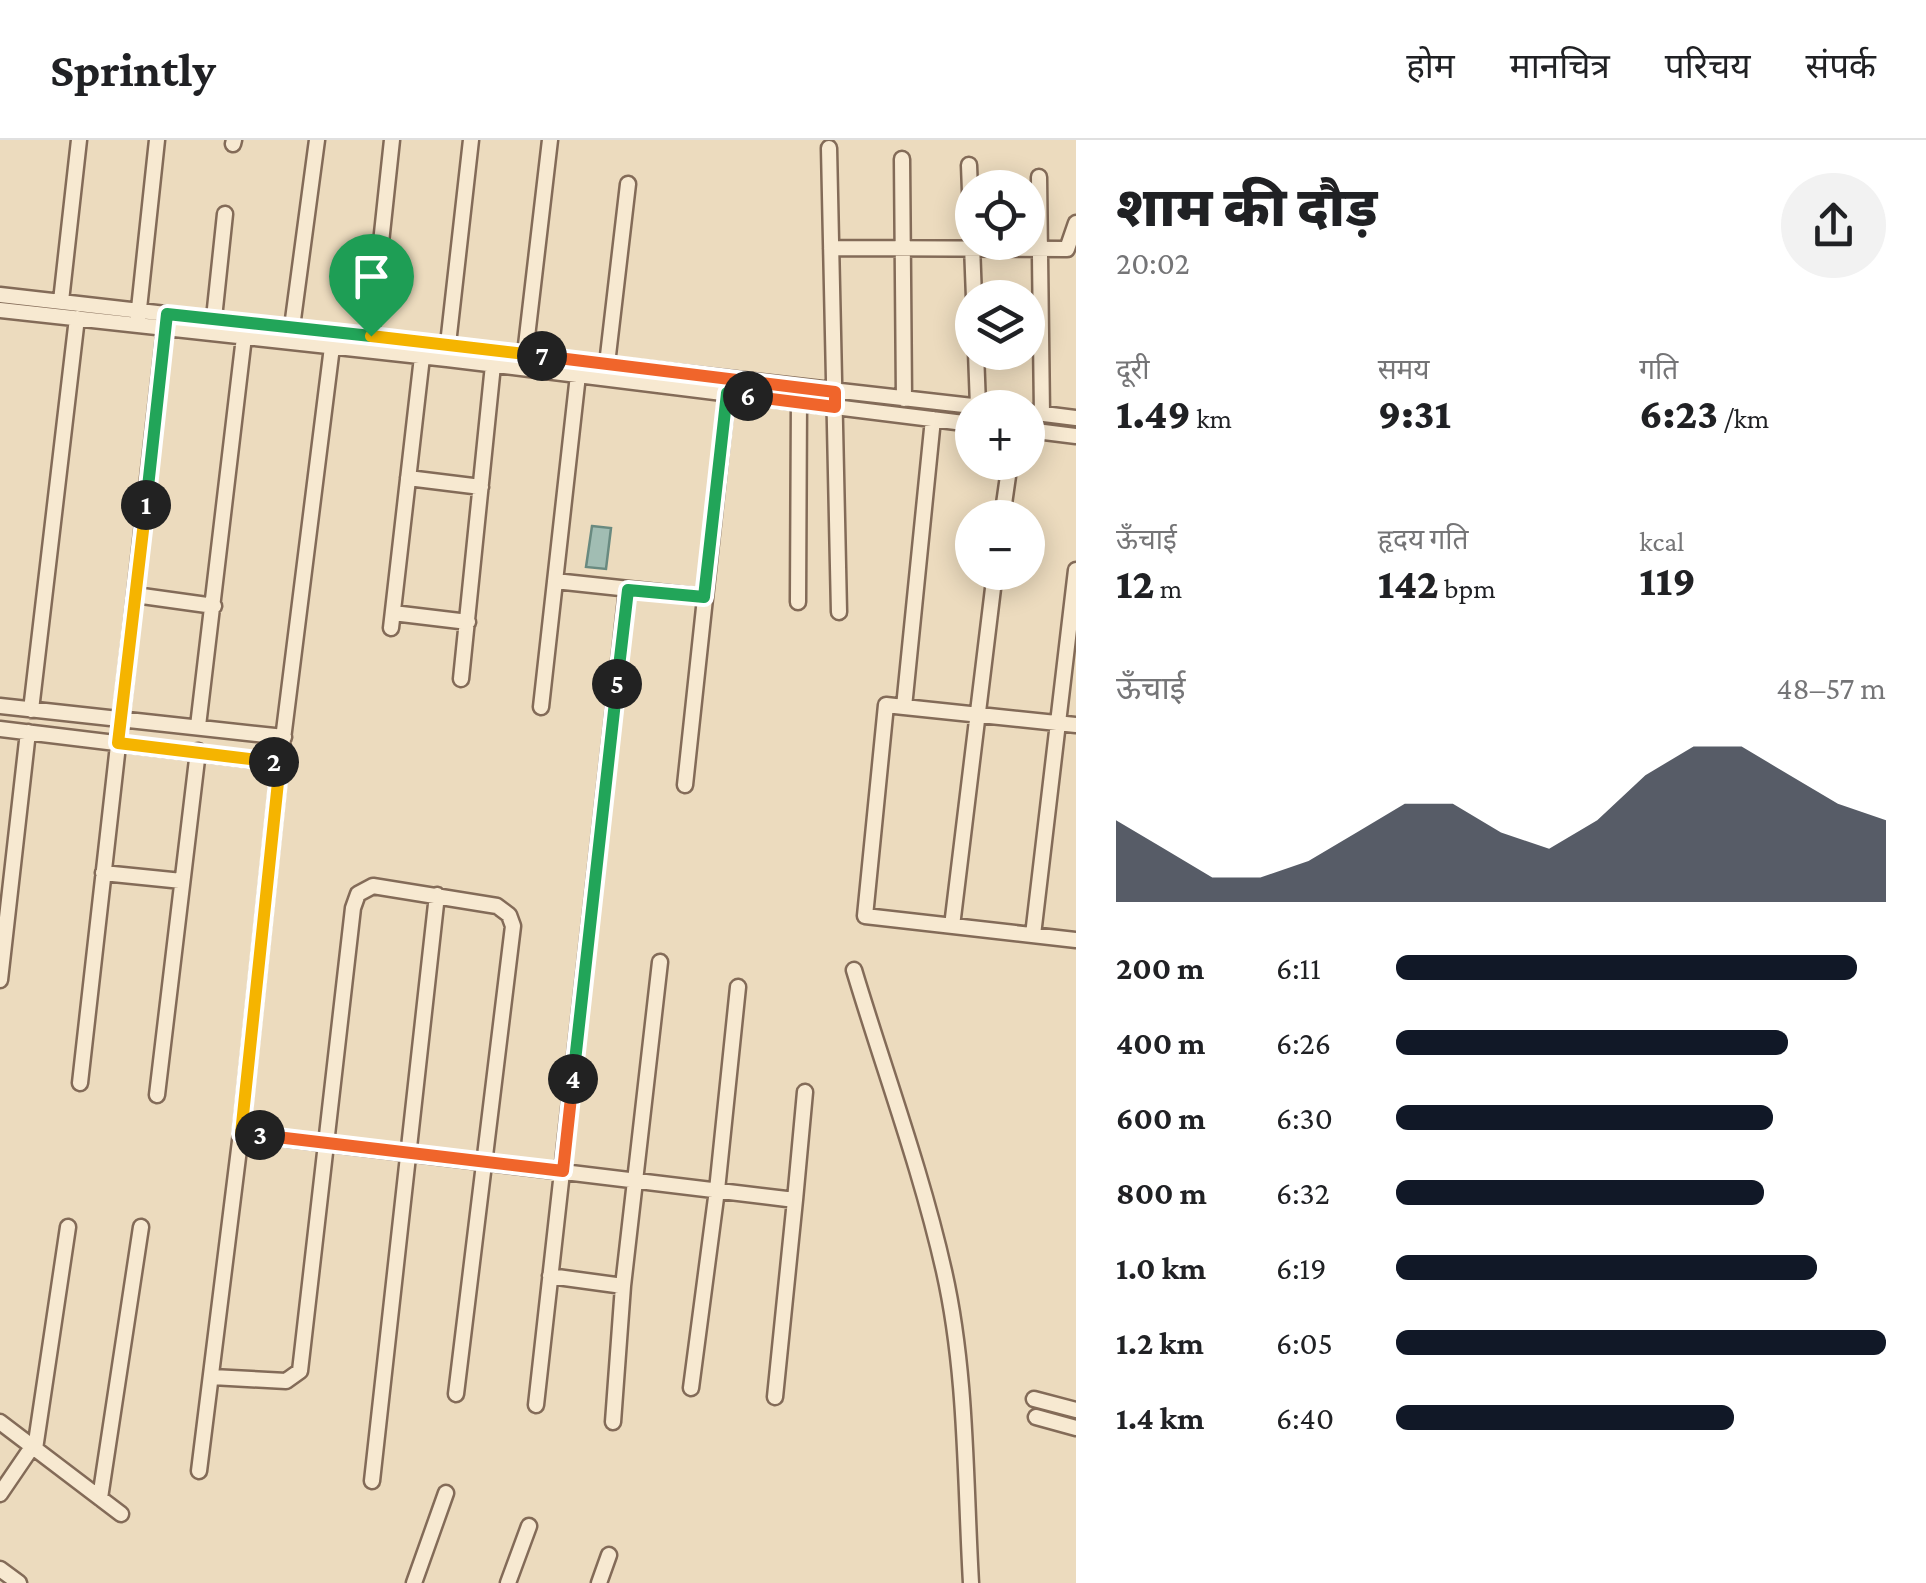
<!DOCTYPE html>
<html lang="hi">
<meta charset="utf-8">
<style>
:root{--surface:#fff;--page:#f2f2f2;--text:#202124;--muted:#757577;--line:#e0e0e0;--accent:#111827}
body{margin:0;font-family:"Crimson Pro","Noto Sans Devanagari",serif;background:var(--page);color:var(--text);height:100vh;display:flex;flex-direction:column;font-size:38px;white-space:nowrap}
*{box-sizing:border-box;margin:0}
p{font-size:32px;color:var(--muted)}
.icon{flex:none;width:55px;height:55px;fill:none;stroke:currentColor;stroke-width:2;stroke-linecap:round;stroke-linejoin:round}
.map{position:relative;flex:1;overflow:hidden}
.sheet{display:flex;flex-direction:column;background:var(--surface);width:850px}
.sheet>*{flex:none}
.tools{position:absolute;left:955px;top:30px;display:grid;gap:20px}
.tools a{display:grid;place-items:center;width:90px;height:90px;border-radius:50%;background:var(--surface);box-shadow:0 5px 25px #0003;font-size:50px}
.pin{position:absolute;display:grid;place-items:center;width:85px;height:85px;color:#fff;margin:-102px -42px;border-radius:50% 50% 50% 0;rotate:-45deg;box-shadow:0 0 10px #0007}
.pin .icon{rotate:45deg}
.km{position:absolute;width:50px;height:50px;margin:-25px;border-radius:50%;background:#222;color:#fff;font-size:28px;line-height:50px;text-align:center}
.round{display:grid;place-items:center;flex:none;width:105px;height:105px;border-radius:52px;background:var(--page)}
.summary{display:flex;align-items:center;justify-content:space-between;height:170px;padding:0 40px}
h1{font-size:55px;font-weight:800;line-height:75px}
.metrics{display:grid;grid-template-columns:repeat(3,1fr);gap:15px;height:170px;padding:10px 40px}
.metrics div{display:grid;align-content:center}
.metrics b{font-size:42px;font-weight:800}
.metrics small{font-size:28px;font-weight:400}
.metrics p{font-size:28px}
.chart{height:280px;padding:20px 40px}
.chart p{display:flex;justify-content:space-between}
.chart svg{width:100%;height:180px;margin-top:10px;fill:var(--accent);opacity:.7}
ul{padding:0 40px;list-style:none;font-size:32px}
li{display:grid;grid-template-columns:160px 120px 1fr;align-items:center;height:75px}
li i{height:25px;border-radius:12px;background:var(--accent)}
header{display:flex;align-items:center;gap:60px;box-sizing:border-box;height:140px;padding:0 50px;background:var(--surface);border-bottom:2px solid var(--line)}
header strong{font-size:48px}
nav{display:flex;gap:55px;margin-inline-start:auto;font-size:35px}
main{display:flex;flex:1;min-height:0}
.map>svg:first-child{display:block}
</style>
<header>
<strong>Sprintly</strong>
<nav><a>होम</a><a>मानचित्र</a><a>परिचय</a><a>संपर्क</a></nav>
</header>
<main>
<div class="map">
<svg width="1076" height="1443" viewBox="0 0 1076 1443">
<rect width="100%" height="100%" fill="#ecdbbe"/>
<path fill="#a1bdb3" stroke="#698a80" stroke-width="2.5" d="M 592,386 L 611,388 L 606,429 L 586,427 Z"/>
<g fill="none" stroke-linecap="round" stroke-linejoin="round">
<defs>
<path id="minor" d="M 233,4 L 234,0
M 829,8 L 839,472
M 902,19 L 904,259
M 969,25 L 974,158
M 1039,37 L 1042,274
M 831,108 L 1067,109 L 1076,83
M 0,155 L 990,268
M 61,161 L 79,0
M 0,170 L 447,219 L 972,284
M 138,178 L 157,0
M 214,178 L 225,74
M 292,187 L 317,0
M 371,196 L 392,0
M 448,204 L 471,0
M 976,212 L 978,266
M 525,214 L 550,0
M 607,224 L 628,44
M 1028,272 L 1076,278
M 933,279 L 904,567 L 886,565 L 865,776 L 1076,800
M 1028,290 L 1076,296
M 408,338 L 481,347
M 1002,378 L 1010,322
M 555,441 L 704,457
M 135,455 L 214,466
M 798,462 L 799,258
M 393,473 L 468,482
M 391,488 L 422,217
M 461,539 L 493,225
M 0,566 L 284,597
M 541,567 L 579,226
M 904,567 L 1076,585
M 31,570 L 77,178
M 198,586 L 244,197
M 0,589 L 280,623
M 685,645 L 728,244
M 103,733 L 182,741
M 952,786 L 995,432
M 1033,795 L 1076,430
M 854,830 C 884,930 921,1029 944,1131 C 967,1233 965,1339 971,1443
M 0,840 L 28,592
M 80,943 L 166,179
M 157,955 L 198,611
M 241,993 L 280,623 L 333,199
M 795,1060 L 805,952
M 550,1136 L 623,1146
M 212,1237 L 286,1241 L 300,1231 L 353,768 L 358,754 L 373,746 L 497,766 L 509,775 L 513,786 L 456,1254
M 691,1248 L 717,1050 L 738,847
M 1034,1259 L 1076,1270
M 536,1265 L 627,450
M 1036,1277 L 1076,1288
M 0,1282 L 121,1374
M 613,1282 L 623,1146 L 660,822
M 35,1309 L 68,1087
M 199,1331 L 241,993 L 795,1060 L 775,1257
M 372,1341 L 437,755
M 0,1354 L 32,1307
M 100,1358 L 141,1087
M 0,1429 L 19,1443
M 414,1443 L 446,1353
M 508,1443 L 529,1386
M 599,1443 L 609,1415"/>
</defs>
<use href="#minor" stroke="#836b58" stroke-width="19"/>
<use href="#minor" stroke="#f7e9d1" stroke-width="14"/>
</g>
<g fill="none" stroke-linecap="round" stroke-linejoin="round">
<defs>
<path id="split-1" d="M 146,365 L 167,174 L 371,196"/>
<path id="split-2" d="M 146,365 L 118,603 L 274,622"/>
<path id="split-3" d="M 260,995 L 241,994 L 280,623 L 274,622"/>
<path id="split-4" d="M 260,995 L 563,1031 L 573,939"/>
<path id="split-5" d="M 573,939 L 617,544"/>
<path id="split-6" d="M 617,544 L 628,450 L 704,457 L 727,253 L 748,256"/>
<path id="split-7" d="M 542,216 L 835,252 L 835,267 L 748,256"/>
<path id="split-8" d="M 371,196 L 542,216"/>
</defs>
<use href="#split-1" stroke="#fff" stroke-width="20"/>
<use href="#split-2" stroke="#fff" stroke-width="20"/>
<use href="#split-3" stroke="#fff" stroke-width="20"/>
<use href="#split-4" stroke="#fff" stroke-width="20"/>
<use href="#split-5" stroke="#fff" stroke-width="20"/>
<use href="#split-6" stroke="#fff" stroke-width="20"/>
<use href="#split-7" stroke="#fff" stroke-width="20"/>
<use href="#split-8" stroke="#fff" stroke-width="20"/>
<use href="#split-1" stroke="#22a559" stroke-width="12"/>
<use href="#split-2" stroke="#f5b400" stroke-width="12"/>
<use href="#split-3" stroke="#f5b400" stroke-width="12"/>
<use href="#split-4" stroke="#f0652b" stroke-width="12"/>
<use href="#split-5" stroke="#22a559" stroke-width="12"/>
<use href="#split-6" stroke="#22a559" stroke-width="12"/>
<use href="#split-7" stroke="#f0652b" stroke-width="12"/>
<use href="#split-8" stroke="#f5b400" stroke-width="12"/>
</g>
</svg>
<div class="tools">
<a><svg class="icon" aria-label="locate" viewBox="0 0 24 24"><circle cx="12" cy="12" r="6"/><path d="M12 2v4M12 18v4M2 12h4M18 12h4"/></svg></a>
<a><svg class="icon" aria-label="layers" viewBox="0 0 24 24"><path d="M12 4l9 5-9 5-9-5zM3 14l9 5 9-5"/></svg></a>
<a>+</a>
<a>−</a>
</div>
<div class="pin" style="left:371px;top:196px;background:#1e9e55"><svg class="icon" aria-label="arrive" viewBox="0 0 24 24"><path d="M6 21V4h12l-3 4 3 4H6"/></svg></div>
<b class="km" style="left:146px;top:365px">1</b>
<b class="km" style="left:274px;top:622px">2</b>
<b class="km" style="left:260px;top:995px">3</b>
<b class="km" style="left:573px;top:939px">4</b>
<b class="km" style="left:617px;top:544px">5</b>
<b class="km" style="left:748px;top:256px">6</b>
<b class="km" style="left:542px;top:216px">7</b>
</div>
<section class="sheet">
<div class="summary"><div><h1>शाम की दौड़</h1><p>20:02</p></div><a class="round"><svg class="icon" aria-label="share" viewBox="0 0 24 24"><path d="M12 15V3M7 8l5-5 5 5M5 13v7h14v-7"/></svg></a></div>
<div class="metrics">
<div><p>दूरी</p><b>1.49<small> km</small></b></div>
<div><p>समय</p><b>9:31</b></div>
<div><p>गति</p><b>6:23<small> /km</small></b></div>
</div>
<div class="metrics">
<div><p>ऊँचाई</p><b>12<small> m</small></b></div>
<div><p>हृदय गति</p><b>142<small> bpm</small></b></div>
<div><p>kcal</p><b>119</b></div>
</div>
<div class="chart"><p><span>ऊँचाई</span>48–57 m</p>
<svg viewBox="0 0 160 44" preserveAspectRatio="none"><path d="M0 44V24L10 31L20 38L30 38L40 34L50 27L60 20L70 20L80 27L90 31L100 24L110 13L120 6L130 6L140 13L150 20L160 24V44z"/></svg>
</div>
<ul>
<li><b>200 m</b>6:11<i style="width:94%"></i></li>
<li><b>400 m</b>6:26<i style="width:80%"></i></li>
<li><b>600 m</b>6:30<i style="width:77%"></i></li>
<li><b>800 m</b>6:32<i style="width:75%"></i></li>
<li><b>1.0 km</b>6:19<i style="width:86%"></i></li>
<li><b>1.2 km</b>6:05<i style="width:100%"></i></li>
<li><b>1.4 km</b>6:40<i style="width:69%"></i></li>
</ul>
</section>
</main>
